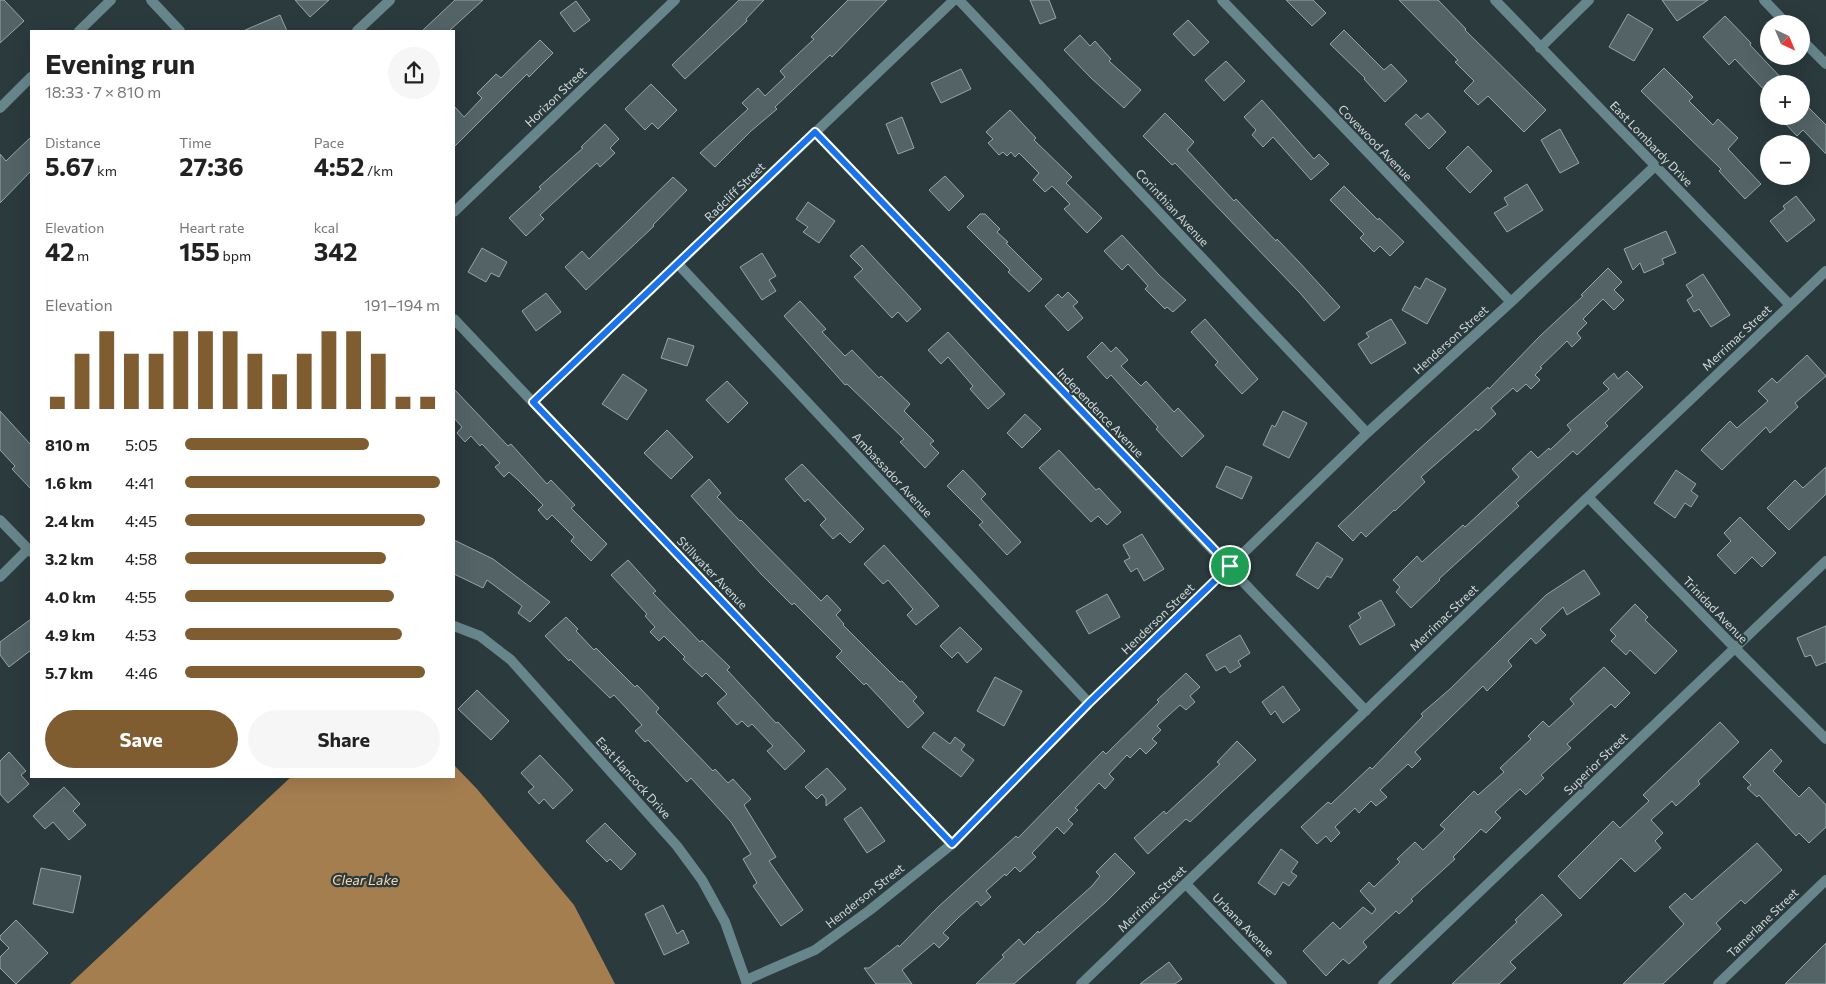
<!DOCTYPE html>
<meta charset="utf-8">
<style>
:root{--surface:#fff;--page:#f6f6f6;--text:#222;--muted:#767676;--accent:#805d30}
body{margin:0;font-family:Commissioner,sans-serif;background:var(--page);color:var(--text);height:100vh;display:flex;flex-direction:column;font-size:19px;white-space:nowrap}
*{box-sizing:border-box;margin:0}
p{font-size:16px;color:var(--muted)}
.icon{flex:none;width:28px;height:28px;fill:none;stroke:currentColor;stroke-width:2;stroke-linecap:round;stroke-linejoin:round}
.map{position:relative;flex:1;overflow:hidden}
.side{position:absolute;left:30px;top:30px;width:425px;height:748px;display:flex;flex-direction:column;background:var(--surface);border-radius:0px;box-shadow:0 5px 20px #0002}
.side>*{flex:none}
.needle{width:32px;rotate:136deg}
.tools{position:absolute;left:1760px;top:15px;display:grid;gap:10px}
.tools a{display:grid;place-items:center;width:50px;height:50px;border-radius:50%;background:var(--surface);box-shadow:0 5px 20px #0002;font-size:25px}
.pin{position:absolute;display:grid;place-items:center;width:42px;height:42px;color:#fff;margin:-21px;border:2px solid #fff;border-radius:50%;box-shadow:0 1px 5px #0007}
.round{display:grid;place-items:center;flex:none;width:52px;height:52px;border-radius:26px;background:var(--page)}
.overview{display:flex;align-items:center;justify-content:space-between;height:85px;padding:0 15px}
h1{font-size:28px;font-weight:700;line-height:38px}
.metrics{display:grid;grid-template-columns:repeat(3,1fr);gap:8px;height:85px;padding:5px 15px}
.metrics div{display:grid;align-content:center}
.metrics b{font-size:25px;font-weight:700}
.metrics small{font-size:14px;font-weight:400}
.metrics p{font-size:14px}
.chart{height:140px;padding:10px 15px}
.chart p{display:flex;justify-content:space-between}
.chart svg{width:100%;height:90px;margin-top:5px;stroke:var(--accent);stroke-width:6}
.action{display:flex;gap:10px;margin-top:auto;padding:10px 15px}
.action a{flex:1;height:58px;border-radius:30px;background:var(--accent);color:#fff;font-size:20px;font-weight:700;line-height:58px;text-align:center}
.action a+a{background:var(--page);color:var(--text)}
ul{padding:0 15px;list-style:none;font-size:16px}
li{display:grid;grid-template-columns:80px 60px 1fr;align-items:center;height:38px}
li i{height:12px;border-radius:6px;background:var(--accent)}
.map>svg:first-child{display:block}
</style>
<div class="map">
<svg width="1826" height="984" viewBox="0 0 1826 984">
<rect width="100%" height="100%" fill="#2b3a3d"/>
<path fill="#a57e50" d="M 454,765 L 477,789 L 574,905 L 615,984 L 70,984 L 292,776 L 454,776 Z"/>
<path fill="#536366" stroke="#95a7aa" d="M 0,0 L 4,0 L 24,21 L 0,43 Z
M 295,0 L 329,0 L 310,17 Z
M 455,0 L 483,0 L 449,31 L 422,31 Z
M 739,0 L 764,0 L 746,19 L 747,21 L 685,79 L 672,65 Z
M 848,0 L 887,0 L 832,57 L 830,55 L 775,107 L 777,109 L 751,131 L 715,167 L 700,153 L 748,109 L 742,103 L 758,88 L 765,96 L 785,77 L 780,71 L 814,39 L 811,37 Z
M 1030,0 L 1049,0 L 1056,18 L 1040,24 Z
M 1286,0 L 1313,0 L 1326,13 L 1312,26 Z
M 1399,0 L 1438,0 L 1466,29 L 1465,30 L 1546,110 L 1524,132 L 1488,96 L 1478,105 L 1464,91 L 1474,81 L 1455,62 L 1458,60 Z
M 1662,0 L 1708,0 L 1677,21 Z
M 576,1 L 590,20 L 574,32 L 560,13 Z
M 1628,14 L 1653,29 L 1634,61 L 1609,47 Z
M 280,15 L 287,31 L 243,31 Z
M 1725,16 L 1751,43 L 1750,45 L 1787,84 L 1769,84 L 1769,95 L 1735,59 L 1729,65 L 1703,37 Z
M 1188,20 L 1209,42 L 1194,56 L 1173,34 Z
M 1344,30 L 1384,70 L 1391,64 L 1407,81 L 1385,102 L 1364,79 L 1365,78 L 1330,44 Z
M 1080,35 L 1090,46 L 1095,41 L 1111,59 L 1109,61 L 1141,90 L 1124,108 L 1091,78 L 1064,50 Z
M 540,40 L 553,53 L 529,77 L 527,74 L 454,147 L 454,106 L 464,117 L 482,98 L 477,93 L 496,74 L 501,78 Z
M 1226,61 L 1245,81 L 1224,101 L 1205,80 Z
M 1664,68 L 1693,97 L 1689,101 L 1713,125 L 1718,119 L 1738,138 L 1728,149 L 1761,184 L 1745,199 L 1719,171 L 1721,169 L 1641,91 Z
M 961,69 L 971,89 L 941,103 L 931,83 Z
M 651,84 L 677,110 L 658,129 L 652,123 L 645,130 L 625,109 Z
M 1262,100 L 1314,159 L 1319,154 L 1329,164 L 1311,180 L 1273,137 L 1263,147 L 1252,135 L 1256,130 L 1244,117 Z
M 1801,100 L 1826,125 L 1826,154 L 1803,130 L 1797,136 L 1778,116 L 1801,116 Z
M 1010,110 L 1036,138 L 1034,140 L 1072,177 L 1066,183 L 1102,218 L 1087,233 L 1064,209 L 1070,204 L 1052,186 L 1045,192 L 1033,180 L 1039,173 L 1019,153 L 1015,157 L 1011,152 L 1007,156 L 1003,152 L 999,155 L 988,143 L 993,139 L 986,132 Z
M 1165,113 L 1194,142 L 1187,150 L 1234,201 L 1236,199 L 1276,241 L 1277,239 L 1300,263 L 1340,307 L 1324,321 L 1300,293 L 1175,163 L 1172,165 L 1143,136 Z
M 1428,113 L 1446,132 L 1429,149 L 1405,124 L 1416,114 L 1421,119 Z
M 902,117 L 914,148 L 898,154 L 886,124 Z
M 605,124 L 619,139 L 610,148 L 615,153 L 600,167 L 597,163 L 540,215 L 544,219 L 526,236 L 509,218 L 541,189 L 539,187 L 583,148 L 581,147 Z
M 1560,129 L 1579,163 L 1560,173 L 1541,140 Z
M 31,137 L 31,171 L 0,203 L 0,154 L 6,161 Z
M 1468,146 L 1492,171 L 1470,193 L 1446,168 Z
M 945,176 L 964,196 L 949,211 L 929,190 Z
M 673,177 L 687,190 L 653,225 L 654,226 L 586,290 L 565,267 L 582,251 L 589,259 Z
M 1527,184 L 1543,210 L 1507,232 L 1494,213 L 1508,205 L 1504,198 Z
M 1344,186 L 1378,220 L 1379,218 L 1404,242 L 1390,256 L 1380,246 L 1374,252 L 1360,238 L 1364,234 L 1330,200 Z
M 1796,196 L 1815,220 L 1787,242 L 1770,221 L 1785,209 L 1783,206 Z
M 808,202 L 835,221 L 819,243 L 803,232 L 808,227 L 796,219 Z
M 980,214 L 985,214 L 1000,229 L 997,232 L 1008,242 L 1006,243 L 1042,279 L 1029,292 L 1008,272 L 1010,270 L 967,227 Z
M 1666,231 L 1676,253 L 1662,259 L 1664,264 L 1644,273 L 1640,263 L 1633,270 L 1624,249 Z
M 1122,235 L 1159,275 L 1186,300 L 1173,312 L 1167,307 L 1165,309 L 1145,289 L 1148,286 L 1128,264 L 1122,270 L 1104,251 Z
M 862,245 L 921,309 L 907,322 L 898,312 L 892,318 L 854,277 L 863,269 L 850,256 Z
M 482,248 L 507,262 L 499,277 L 491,273 L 486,282 L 468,272 Z
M 762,253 L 776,276 L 769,280 L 776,291 L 762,300 L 740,267 Z
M 1608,268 L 1622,282 L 1614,290 L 1624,300 L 1614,310 L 1603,299 L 1583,319 L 1587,323 L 1577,333 L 1581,338 L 1572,347 L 1567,341 L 1540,367 L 1542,368 L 1535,375 L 1540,380 L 1531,389 L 1526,384 L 1517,392 L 1513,388 L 1491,408 L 1496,414 L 1478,431 L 1476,429 L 1421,477 L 1425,482 L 1395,511 L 1394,510 L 1366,537 L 1361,532 L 1353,541 L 1338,526 L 1417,451 L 1488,387 L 1489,389 L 1540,336 L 1583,296 L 1581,295 Z
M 1703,274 L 1730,315 L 1711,327 L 1699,309 L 1694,312 L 1687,300 L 1693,296 L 1686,285 Z
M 1426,278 L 1446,289 L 1427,324 L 1402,310 L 1415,286 L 1420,289 Z
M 1068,292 L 1078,302 L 1073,306 L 1083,318 L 1068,331 L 1045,306 L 1058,294 L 1062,298 Z
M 546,293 L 561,312 L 536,331 L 522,311 Z
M 800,301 L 826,329 L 822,332 L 845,356 L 852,350 L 879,378 L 881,376 L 910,404 L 904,411 L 934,441 L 930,444 L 939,453 L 925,468 L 900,442 L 904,439 L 847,384 L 845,385 L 784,316 Z
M 1205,319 L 1258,379 L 1242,394 L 1215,365 L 1218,362 L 1191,332 Z
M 1391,319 L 1406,343 L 1371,364 L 1358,344 L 1369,337 L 1366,333 Z
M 948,332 L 1005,394 L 988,409 L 970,389 L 973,386 L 948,357 L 941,364 L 928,350 Z
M 668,338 L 694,346 L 687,366 L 661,358 Z
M 1102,342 L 1111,352 L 1116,347 L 1128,360 L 1121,366 L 1141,386 L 1146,381 L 1174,412 L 1178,408 L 1204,436 L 1182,457 L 1156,429 L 1158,427 L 1111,375 L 1107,379 L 1087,357 Z
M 1807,355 L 1826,376 L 1795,403 L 1798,407 L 1770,433 L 1766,427 L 1722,470 L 1701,450 L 1730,421 L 1737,428 L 1768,401 L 1758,391 L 1772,378 L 1777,383 Z
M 1627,371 L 1643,387 L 1605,423 L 1608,426 L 1577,455 L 1573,451 L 1516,503 L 1519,506 L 1439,579 L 1440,580 L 1411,608 L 1396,592 L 1400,587 L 1393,580 L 1417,556 L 1422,562 L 1463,525 L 1465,527 L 1519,477 L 1512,469 L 1531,451 L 1538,458 L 1549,448 L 1550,450 L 1571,430 L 1567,425 L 1609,389 L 1603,383 L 1614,373 L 1618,379 Z
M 623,374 L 647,390 L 627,420 L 602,404 Z
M 727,381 L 748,403 L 728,423 L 706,400 Z
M 454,389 L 508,446 L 511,444 L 547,484 L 551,480 L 575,505 L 571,508 L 607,544 L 591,561 L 571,541 L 574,537 L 552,515 L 547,520 L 538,510 L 543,505 L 518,480 L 509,472 L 504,477 L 495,467 L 500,463 L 482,444 L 480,446 L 471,436 L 465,442 L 457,433 L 462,427 L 454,418 Z
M 0,411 L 31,445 L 31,489 L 12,469 L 15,466 L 0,450 Z
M 1283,411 L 1307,423 L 1289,458 L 1263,445 L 1272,425 L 1275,427 Z
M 1025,414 L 1041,429 L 1022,448 L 1007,433 Z
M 667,430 L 693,457 L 671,479 L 644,453 Z
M 1059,450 L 1096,490 L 1099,488 L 1121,512 L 1107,525 L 1098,516 L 1091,522 L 1039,468 Z
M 802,464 L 864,529 L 850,543 L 840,533 L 833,539 L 820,525 L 826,519 L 808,499 L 805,502 L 785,479 Z
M 1226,466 L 1252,477 L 1242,499 L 1216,487 Z
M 1826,467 L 1826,494 L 1789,530 L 1767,508 L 1795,480 L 1803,488 Z
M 963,470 L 986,494 L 981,499 L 1021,542 L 1007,555 L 979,525 L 983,522 L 947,486 Z
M 1676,470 L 1696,484 L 1691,491 L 1698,496 L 1691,507 L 1685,503 L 1675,518 L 1654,503 Z
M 709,479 L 721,493 L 717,497 L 740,521 L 741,520 L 821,601 L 827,595 L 841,610 L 836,615 L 844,624 L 843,625 L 900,682 L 902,681 L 917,697 L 913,701 L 924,713 L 908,728 L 866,683 L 864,685 L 836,657 L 842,651 L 794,603 L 792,605 L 761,574 L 691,496 Z
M 1740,517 L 1776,553 L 1762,567 L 1752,557 L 1735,574 L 1717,555 L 1731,541 L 1724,533 Z
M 1142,534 L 1164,569 L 1144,581 L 1137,568 L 1131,572 L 1124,561 L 1130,558 L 1123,545 Z
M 454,540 L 493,559 L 550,602 L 530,622 L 518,613 L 522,606 L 487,580 L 483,588 L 454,574 Z
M 1317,542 L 1343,559 L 1331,578 L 1327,576 L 1318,589 L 1296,575 Z
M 884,545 L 939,606 L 916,625 L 907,615 L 913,609 L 888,580 L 883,584 L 864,564 Z
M 628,560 L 656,591 L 653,593 L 700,642 L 702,640 L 730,667 L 727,670 L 776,723 L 778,722 L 805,751 L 785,770 L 767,751 L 773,746 L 752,724 L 748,727 L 742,721 L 737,725 L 717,703 L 727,694 L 706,673 L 702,677 L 683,659 L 685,657 L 664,636 L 659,641 L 650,632 L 655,627 L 645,616 L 647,614 L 611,575 Z
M 1584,570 L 1600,594 L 1567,615 L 1563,607 L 1540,629 L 1546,635 L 1536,644 L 1531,638 L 1508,661 L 1512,666 L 1487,691 L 1483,686 L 1415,752 L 1421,759 L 1412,768 L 1408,764 L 1380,790 L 1387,797 L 1376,806 L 1371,801 L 1359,813 L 1355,808 L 1335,827 L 1340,833 L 1331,842 L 1326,836 L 1317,844 L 1301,827 L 1328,802 L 1331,804 L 1370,767 L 1372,769 L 1423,716 L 1421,714 L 1450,689 L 1546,595 Z
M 1107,594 L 1120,617 L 1089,634 L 1076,611 Z
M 1381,600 L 1395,625 L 1360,645 L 1349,626 L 1361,618 L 1358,613 Z
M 1635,604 L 1648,617 L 1645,620 L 1677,651 L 1655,674 L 1630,650 L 1626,655 L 1611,641 L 1616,636 L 1610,630 Z
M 566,617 L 578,629 L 576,631 L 594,650 L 596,648 L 635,687 L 637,685 L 659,708 L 656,712 L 713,771 L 715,769 L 728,783 L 733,779 L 751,799 L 744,805 L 776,857 L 769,861 L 803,910 L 781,926 L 753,886 L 757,883 L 743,859 L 751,854 L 731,822 L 691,778 L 687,782 L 648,740 L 645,742 L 635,731 L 642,725 L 614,695 L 610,698 L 570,659 L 569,661 L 545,636 Z
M 31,619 L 31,650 L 9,667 L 0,655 L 0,642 Z
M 1826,626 L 1826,662 L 1816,666 L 1811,655 L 1805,657 L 1797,638 Z
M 960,627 L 982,649 L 967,663 L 958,652 L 952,658 L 940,646 Z
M 1240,635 L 1250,653 L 1238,661 L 1241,666 L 1230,673 L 1225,666 L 1216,671 L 1206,655 Z
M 1604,667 L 1630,693 L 1615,708 L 1611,704 L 1567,744 L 1571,748 L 1541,775 L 1544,778 L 1526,795 L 1520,789 L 1495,812 L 1501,818 L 1486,833 L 1481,829 L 1453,857 L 1455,859 L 1411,899 L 1413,901 L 1399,914 L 1396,911 L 1363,942 L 1367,947 L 1349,964 L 1343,959 L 1326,976 L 1303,951 L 1333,922 L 1340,929 L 1363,907 L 1372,914 L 1376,909 L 1360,891 L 1369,882 L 1374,887 L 1400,862 L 1397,859 L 1415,842 L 1423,850 L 1445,829 L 1440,825 L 1474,791 L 1478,795 L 1504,772 L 1500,768 L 1531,739 L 1528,736 L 1543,721 L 1549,727 L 1574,704 L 1570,699 Z
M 1186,673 L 1200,687 L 1190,696 L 1195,702 L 1186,710 L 1180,705 L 1157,726 L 1161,730 L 1152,739 L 1157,743 L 1146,754 L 1140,748 L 1130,758 L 1127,755 L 1109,774 L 1114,779 L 1105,789 L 1099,783 L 1075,808 L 1078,810 L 1068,820 L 1073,824 L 1064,834 L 1057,827 L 1032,853 L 1036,857 L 1020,872 L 1015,867 L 1006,876 L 1005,874 L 986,891 L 991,897 L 981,906 L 977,901 L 959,917 L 943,933 L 949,938 L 939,948 L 934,943 L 902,970 L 912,984 L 876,984 L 864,968 L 869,968 L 898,945 L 899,947 L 938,907 L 1016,836 L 1018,838 L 1103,751 L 1106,754 L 1159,702 L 1157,700 Z
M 995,677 L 1022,691 L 1004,726 L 977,711 Z
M 1283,686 L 1300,710 L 1283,723 L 1275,711 L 1271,715 L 1262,702 Z
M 477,690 L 509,721 L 491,740 L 458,709 Z
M 1720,722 L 1739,742 L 1698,781 L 1700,784 L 1676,806 L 1672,801 L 1651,820 L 1663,833 L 1655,841 L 1661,848 L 1635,872 L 1621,858 L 1580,899 L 1558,876 L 1613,821 L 1620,828 L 1649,801 L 1643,795 Z
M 934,732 L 950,744 L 955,737 L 965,745 L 961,750 L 974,760 L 961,777 L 922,747 Z
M 1237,741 L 1256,760 L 1190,822 L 1186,819 L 1148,854 L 1134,838 L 1164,811 L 1166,814 L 1220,764 L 1217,762 Z
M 1771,749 L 1782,761 L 1773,771 L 1799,797 L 1809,787 L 1826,805 L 1826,827 L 1809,843 L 1799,833 L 1796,836 L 1759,795 L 1757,797 L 1747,788 L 1751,785 L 1743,777 Z
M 9,752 L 26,771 L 21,775 L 29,784 L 8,803 L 0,794 L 0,761 Z
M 540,755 L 573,790 L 553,809 L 544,799 L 539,804 L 528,792 L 534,787 L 521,773 Z
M 827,768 L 846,789 L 826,806 L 826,799 L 822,794 L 817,799 L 805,787 Z
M 64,787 L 80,804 L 73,811 L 86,825 L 69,840 L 53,822 L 45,829 L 33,816 Z
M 861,807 L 885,841 L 867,853 L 844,819 Z
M 605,823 L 636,854 L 621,870 L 610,859 L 607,862 L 586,841 Z
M 1757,843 L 1782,870 L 1745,904 L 1741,900 L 1716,923 L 1721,929 L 1663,984 L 1623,984 L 1684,924 L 1669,907 L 1685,893 L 1692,900 Z
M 1281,849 L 1298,862 L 1291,872 L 1297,876 L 1289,886 L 1283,882 L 1275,895 L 1258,883 Z
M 1115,853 L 1135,873 L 1106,902 L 1014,984 L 976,984 L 1004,957 L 1002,955 L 1019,939 L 1024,945 L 1038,931 L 1039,933 L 1092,886 L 1100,876 L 1096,872 Z
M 41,868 L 81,876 L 73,913 L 33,904 Z
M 1542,894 L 1562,915 L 1510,962 L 1516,968 L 1499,984 L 1452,984 L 1517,922 L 1515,920 Z
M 663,905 L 677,934 L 683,930 L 689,943 L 664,955 L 645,914 Z
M 16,920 L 48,953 L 16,984 L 0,968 L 0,957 L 9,948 L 0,939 L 0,936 Z
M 1826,943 L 1826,984 L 1785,984 Z
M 1169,962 L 1182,979 L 1175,984 L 1140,984 Z"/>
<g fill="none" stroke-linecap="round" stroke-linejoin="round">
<path stroke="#67868c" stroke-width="10" d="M 151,0 L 180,31
M 959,0 L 1367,433
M 1222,0 L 1511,302
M 1495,0 L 1790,305
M 1764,0 L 1787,24
M 79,31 L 111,0
M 357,31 L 390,0
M 1801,39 L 1826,64
M 1540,48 L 1589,0
M 0,108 L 31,77
M 815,132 L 1366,711
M 454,212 L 675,0
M 678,264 L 1089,703
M 454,319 L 952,844
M 533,402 L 954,0
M 1588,497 L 1735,648 L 1826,739
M 0,520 L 31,552
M 0,577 L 28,549
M 454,626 L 480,636 L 511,660 L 677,846 L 702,880 L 725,922 L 747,984
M 1186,884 L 1282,984
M 746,980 L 815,950 L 870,910 L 952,844 L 1089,703 L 1367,433 L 1511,302 L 1655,166
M 1081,984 L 1588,497 L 1826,271
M 1383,984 L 1826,561
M 1718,984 L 1826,880"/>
</g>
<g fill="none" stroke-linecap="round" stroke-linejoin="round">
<defs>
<path id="route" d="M 815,132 L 1230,566 L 1089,703 L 952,844 L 533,402 Z"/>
</defs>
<use href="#route" stroke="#fff" stroke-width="10"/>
<use href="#route" stroke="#1a73e8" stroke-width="6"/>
</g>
<g text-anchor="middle" stroke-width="4.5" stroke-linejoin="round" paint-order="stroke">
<g font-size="12" fill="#d1dadc" stroke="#2b3a3d">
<text transform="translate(556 97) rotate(-44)" y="4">Horizon Street</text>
<text transform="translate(1375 143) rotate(46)" y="4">Covewood Avenue</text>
<text transform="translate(1651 144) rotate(46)" y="4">East Lombardy Drive</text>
<text transform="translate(735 192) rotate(-44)" y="4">Radcliff Street</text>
<text transform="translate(1172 208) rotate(47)" y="4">Corinthian Avenue</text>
<text transform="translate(1737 338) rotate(-43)" y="4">Merrimac Street</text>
<text transform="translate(1451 340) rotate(-42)" y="4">Henderson Street</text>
<text transform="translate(1100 413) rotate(46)" y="4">Independence Avenue</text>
<text transform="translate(892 475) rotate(47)" y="4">Ambassador Avenue</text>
<text transform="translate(712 573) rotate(46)" y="4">Stillwater Avenue</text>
<text transform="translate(1715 610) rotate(46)" y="4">Trinidad Avenue</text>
<text transform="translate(1444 618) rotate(-44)" y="4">Merrimac Street</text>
<text transform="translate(1158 619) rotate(-44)" y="4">Henderson Street</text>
<text transform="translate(1596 764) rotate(-44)" y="4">Superior Street</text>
<text transform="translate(633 778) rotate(48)" y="4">East Hancock Drive</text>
<text transform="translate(865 896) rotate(-38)" y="4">Henderson Street</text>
<text transform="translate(1152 899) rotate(-44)" y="4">Merrimac Street</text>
<text transform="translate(1763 923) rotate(-44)" y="4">Tamerlane Street</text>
<text transform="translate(1243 925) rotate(46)" y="4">Urbana Avenue</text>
</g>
<g font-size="14" font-style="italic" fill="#fad7af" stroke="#2b3a3d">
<text x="365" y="885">Clear Lake</text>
</g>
</g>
</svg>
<div class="tools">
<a><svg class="needle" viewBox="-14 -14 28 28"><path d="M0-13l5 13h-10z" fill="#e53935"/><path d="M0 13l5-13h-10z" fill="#767676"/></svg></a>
<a>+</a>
<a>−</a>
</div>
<div class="pin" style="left:1230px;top:566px;background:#1e9e55"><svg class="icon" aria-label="arrive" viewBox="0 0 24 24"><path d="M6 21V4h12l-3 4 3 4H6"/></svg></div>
<section class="side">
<div class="overview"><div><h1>Evening run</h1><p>18:33 · 7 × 810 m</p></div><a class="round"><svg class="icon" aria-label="share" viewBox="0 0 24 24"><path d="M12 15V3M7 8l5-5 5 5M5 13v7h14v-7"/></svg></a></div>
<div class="metrics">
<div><p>Distance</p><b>5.67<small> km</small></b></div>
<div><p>Time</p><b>27:36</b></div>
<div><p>Pace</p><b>4:52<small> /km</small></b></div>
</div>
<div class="metrics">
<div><p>Elevation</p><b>42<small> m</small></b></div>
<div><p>Heart rate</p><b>155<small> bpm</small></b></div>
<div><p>kcal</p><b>342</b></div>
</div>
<div class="chart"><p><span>Elevation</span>191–194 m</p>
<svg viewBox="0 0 160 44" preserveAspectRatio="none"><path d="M5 44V38M15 44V17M25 44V6M35 44V17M45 44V17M55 44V6M65 44V6M75 44V6M85 44V17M95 44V27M105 44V17M115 44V6M125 44V6M135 44V17M145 44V38M155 44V38"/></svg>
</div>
<ul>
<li><b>810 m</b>5:05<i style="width:72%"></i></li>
<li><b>1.6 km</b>4:41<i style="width:100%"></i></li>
<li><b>2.4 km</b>4:45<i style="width:94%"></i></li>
<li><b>3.2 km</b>4:58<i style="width:79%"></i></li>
<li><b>4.0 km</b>4:55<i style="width:82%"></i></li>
<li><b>4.9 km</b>4:53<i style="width:85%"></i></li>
<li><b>5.7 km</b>4:46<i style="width:94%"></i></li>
</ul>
<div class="action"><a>Save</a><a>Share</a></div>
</section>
</div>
